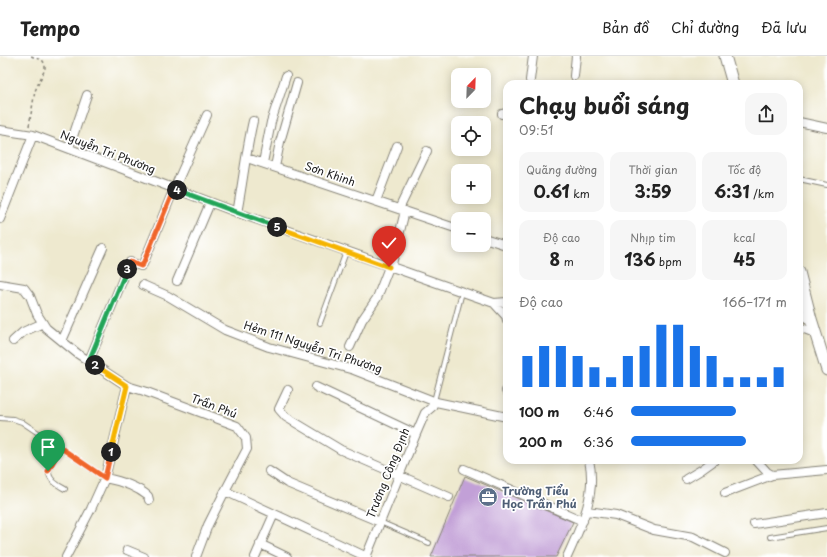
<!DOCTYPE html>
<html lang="vi">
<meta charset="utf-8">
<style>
:root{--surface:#fff;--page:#f6f6f6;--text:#222;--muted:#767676;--line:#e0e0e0;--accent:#1a73e8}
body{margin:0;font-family:"Playpen Sans",sans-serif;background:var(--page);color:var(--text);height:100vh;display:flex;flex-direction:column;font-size:15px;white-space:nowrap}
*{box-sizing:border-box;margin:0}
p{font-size:13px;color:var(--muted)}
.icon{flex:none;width:22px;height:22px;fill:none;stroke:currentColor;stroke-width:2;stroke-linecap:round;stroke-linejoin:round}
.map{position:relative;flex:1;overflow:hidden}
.side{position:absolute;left:503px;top:24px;width:300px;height:384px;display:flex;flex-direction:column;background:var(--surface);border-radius:12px;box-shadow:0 2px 10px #0003}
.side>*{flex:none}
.needle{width:26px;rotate:23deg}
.controls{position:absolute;left:451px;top:12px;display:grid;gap:8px}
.controls a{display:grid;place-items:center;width:40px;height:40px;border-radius:8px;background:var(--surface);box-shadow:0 2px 10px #0003;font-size:20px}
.pin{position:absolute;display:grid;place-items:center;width:34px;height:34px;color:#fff;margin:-41px -17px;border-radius:50% 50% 50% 0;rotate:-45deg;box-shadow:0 0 4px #0007}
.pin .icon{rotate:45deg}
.km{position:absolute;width:20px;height:20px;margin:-10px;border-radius:50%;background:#222;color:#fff;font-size:11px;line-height:20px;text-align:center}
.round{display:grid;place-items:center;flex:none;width:42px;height:42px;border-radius:12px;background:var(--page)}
.head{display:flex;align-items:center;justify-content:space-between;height:68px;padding:0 16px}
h1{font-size:22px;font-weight:700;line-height:30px}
.metrics{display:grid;grid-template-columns:repeat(3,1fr);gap:6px;height:68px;padding:4px 16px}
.metrics div{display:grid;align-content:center;border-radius:10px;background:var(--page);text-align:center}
.metrics b{font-size:17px;font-weight:700}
.metrics small{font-size:11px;font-weight:400}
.metrics p{font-size:11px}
.chart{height:112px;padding:8px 16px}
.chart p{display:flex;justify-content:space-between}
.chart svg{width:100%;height:72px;margin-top:4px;stroke:var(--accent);stroke-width:6}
ul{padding:0 16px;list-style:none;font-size:13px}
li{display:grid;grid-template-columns:64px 48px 1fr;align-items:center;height:30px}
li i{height:10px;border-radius:5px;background:var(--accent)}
header{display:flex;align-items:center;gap:24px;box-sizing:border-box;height:56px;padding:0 20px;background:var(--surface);border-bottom:1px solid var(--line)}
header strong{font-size:19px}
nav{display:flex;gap:22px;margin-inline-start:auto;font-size:14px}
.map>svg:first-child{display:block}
</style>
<header>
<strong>Tempo</strong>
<nav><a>Bản đồ</a><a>Chỉ đường</a><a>Đã lưu</a></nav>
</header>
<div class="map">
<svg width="827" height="501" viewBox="0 0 827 501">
<rect width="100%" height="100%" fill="#fff"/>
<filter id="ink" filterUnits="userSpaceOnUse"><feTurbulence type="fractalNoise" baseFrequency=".025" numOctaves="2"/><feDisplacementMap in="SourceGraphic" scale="8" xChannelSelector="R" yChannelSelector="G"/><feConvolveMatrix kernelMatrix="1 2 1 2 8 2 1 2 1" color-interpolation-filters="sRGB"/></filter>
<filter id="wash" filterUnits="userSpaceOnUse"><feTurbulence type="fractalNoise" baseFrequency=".012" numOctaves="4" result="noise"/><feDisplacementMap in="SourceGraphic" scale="16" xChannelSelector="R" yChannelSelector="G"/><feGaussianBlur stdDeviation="0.9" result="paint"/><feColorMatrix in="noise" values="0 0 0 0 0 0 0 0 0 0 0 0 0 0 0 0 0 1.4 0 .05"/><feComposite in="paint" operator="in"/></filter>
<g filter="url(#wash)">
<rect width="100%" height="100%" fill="#eee9cf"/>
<g id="blocks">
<path fill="#c2a0d7" d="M 465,420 L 573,466 L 556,501 L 431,501 Z"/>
</g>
</g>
<g filter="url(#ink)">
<use href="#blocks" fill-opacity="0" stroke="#858276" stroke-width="1"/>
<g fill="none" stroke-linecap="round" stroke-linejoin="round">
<defs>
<path id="lane" d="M 799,123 L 827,129
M 320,267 L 346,196
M 434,345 L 462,236
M 0,362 L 13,363 L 22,366 L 105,422
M 61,392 C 50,411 39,420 65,433
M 380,466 L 429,487
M 770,481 L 827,472"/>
<path id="street" d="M 574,20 L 576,0
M 530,24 L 533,0
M 502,58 L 507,57
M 799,66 L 827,72
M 0,74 L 33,79 L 244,159 L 494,247 L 506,260 L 507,264
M 69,92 L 87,39
M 247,102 L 458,173
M 263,107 L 271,66 L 286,20
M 275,111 L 280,86 L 297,27
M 376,145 L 397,90
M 399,153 L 427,95
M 237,157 C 243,126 246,95 253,65
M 0,163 L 33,79
M 484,182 L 506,189
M 391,212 L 405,155
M 177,225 L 210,147
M 0,228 L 24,232 L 30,240 L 37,258 L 46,272 L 78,298 L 127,330 L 144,335 L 237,370 L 246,382 L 247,393 L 225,435 L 367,501
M 143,229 L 168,240 L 225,274 L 269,291 L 354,314 L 436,346 L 507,361
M 494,247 L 507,246
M 799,259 L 811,263
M 799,271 L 815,277
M 13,285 L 23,276 L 43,267
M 62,285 L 103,192
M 350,291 L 362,264 L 377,242 L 389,211
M 89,305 L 130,206 L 141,210 L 143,208 L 174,133 L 207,59
M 316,331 L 416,378
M 288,334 L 279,353 L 286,361 L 341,394 L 449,441
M 506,335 L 507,335
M 756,404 L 767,416 L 772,419 L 827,414
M 464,413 L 583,465
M 269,415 L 287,427 L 380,466
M 105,422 C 121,425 136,430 148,440 L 149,444
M 686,423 L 701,414 L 715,404
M 725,437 L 772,419
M 587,455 L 616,459 L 654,474 L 693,481 L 725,497
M 754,468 L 827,457
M 260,488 L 287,501
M 127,494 L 144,501
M 66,501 L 91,453 L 105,422 L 127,330
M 196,501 L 208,469 L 225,435
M 255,501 L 274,458
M 366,501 L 416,378 L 425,357 L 432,351 L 434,345
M 567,501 C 581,470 597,439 589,404"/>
<path id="secondary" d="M 725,0 L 733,28
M 799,216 L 811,263 L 827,314"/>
</defs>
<use href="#lane" stroke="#858276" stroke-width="6"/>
<use href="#street" stroke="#858276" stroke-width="10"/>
<use href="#secondary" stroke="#858276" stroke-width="13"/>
<path stroke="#858276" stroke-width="1.5" stroke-dasharray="3 3" stroke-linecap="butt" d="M 29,70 L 35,35 L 45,13 L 45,9 L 43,5 L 31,0"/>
<use href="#lane" stroke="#fff" stroke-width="4"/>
<use href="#street" stroke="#fff" stroke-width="8"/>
<use href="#secondary" stroke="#fff" stroke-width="11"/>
</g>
</g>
<g fill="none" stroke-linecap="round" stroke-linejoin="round" filter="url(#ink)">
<defs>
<path id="split-1" d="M 48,415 L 61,392 L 105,422 L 111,396"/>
<path id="split-2" d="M 95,309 L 127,330 L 111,396"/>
<path id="split-3" d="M 95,309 L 89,305 L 127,213"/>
<path id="split-4" d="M 127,213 L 130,206 L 141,210 L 143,208 L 174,133 L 177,134"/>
<path id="split-5" d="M 177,134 L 277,171"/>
<path id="split-6" d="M 277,171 L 389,211"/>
</defs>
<use href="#split-1" stroke="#fff" stroke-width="8"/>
<use href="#split-2" stroke="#fff" stroke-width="8"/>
<use href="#split-3" stroke="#fff" stroke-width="8"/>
<use href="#split-4" stroke="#fff" stroke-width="8"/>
<use href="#split-5" stroke="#fff" stroke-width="8"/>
<use href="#split-6" stroke="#fff" stroke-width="8"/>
<use href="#split-1" stroke="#f0652b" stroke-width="5"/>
<use href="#split-2" stroke="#f5b400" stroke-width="5"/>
<use href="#split-3" stroke="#22a559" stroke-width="5"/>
<use href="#split-4" stroke="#f0652b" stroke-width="5"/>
<use href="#split-5" stroke="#22a559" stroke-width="5"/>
<use href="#split-6" stroke="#f5b400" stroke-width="5"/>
</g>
<defs>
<symbol id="office-disc" viewBox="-11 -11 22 22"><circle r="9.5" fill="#5c6f8a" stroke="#fff"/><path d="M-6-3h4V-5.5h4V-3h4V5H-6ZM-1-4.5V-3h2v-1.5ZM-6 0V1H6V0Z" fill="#fff"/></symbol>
</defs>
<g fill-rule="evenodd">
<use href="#office-disc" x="477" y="430" width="22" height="22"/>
</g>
<g text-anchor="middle" stroke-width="3.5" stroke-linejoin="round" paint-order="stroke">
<g font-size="11" fill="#1c1c1c" stroke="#fff">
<text transform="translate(108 96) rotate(21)" y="4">Nguyễn Tri Phương</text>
<text transform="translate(330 118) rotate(19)" y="4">Sơn Khinh</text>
<text transform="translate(313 291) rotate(18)" y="4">Hẻm 111 Nguyễn Tri Phương</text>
<text transform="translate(214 350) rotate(21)" y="4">Trần Phú</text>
<text transform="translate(388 417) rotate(-68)" y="4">Trương Công Định</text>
</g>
<g font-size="11" font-weight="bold" fill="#4e5e75" stroke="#fff" text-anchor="start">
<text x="502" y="439">Trường Tiểu<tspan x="502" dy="13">Học Trần Phú</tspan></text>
</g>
</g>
</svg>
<div class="controls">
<a><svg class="needle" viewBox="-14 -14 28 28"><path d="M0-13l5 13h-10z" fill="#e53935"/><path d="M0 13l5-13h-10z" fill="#767676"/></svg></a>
<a><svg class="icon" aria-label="locate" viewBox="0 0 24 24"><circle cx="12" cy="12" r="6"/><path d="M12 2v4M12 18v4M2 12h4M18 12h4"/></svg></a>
<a>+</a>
<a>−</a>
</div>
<div class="pin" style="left:48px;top:415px;background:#1e9e55"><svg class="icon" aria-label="arrive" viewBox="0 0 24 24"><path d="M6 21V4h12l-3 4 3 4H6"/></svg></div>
<div class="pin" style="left:389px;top:211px;background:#d93025"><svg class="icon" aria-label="check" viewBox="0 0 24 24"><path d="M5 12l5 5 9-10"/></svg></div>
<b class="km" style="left:111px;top:396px">1</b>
<b class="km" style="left:95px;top:309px">2</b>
<b class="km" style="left:127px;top:213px">3</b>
<b class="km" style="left:177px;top:134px">4</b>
<b class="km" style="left:277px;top:171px">5</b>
<section class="side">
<div class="head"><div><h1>Chạy buổi sáng</h1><p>09:51</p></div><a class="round"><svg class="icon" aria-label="share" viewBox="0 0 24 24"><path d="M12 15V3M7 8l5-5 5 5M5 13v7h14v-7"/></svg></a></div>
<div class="metrics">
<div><p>Quãng đường</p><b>0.61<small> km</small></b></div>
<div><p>Thời gian</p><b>3:59</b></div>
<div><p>Tốc độ</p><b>6:31<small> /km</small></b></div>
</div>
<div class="metrics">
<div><p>Độ cao</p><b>8<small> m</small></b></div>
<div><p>Nhịp tim</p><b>136<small> bpm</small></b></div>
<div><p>kcal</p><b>45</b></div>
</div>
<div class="chart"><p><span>Độ cao</span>166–171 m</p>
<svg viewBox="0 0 160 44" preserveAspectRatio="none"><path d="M5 44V25M15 44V19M25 44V19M35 44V25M45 44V32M55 44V38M65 44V25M75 44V19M85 44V6M95 44V6M105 44V19M115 44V25M125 44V38M135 44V38M145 44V38M155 44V32"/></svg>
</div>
<ul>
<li><b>100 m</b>6:46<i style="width:67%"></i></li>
<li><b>200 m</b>6:36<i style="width:74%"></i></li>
</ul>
</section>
</div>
